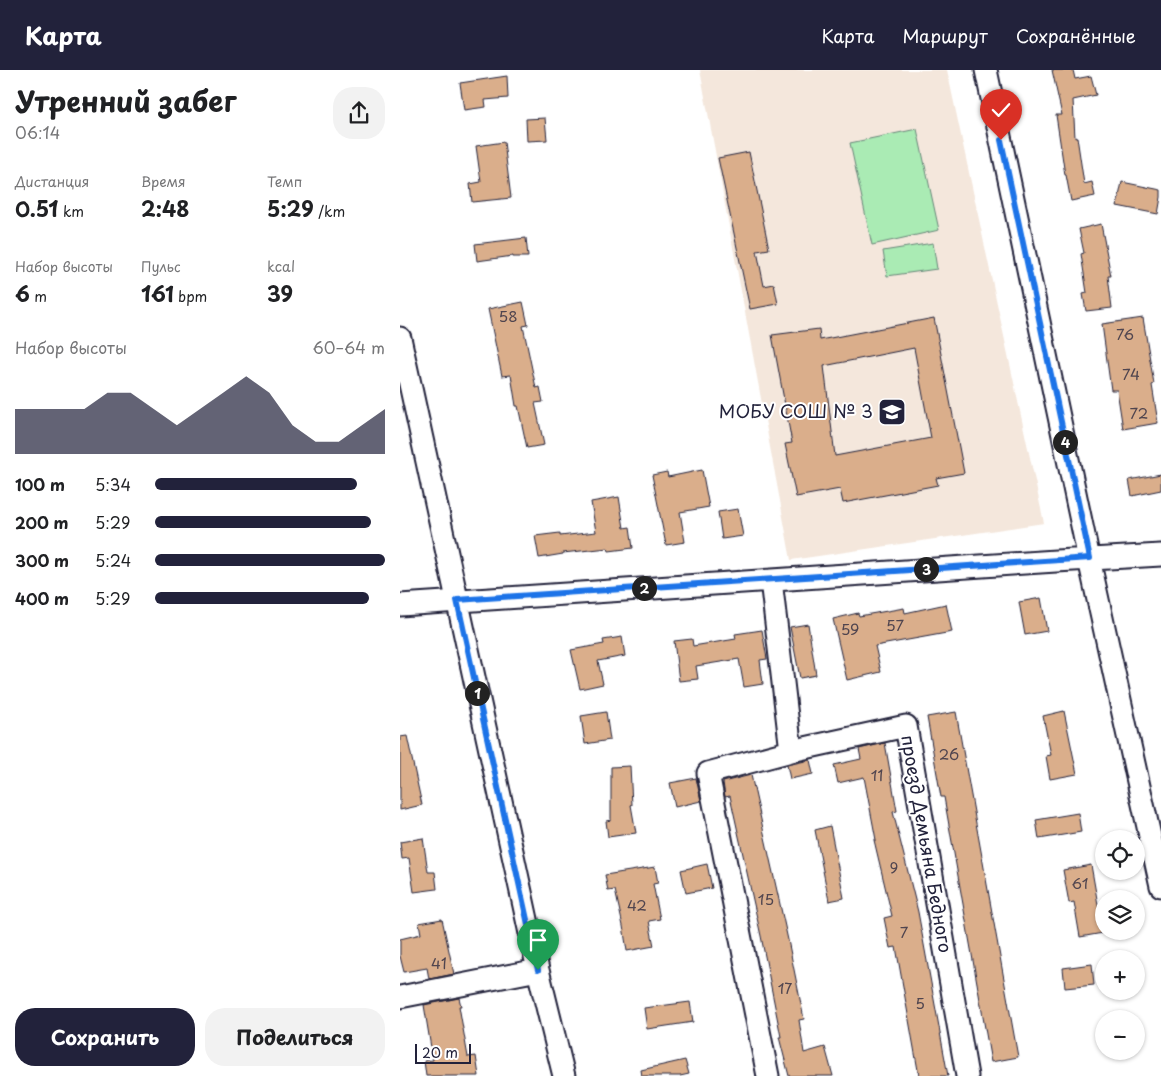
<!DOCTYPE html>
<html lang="ru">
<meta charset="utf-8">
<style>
:root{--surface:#fff;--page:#f2f2f2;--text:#202124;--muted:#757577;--accent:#22223b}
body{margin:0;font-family:"Playpen Sans",sans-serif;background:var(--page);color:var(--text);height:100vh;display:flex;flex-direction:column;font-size:19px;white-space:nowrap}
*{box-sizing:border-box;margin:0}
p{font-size:16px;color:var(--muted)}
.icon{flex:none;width:28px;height:28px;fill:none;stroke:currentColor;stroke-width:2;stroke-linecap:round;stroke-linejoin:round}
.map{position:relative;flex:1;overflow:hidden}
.drawer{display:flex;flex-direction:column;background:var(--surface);width:400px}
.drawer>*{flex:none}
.tools{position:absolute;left:695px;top:760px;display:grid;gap:10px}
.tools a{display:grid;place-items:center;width:50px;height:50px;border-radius:50%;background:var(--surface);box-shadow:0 1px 4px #0004;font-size:25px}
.scale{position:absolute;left:15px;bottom:12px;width:56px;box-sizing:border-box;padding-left:5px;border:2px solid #22223b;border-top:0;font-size:14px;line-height:18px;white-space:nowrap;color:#22223b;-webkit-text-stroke:4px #fff;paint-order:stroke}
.pin{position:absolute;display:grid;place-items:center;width:42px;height:42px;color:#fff;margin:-51px -21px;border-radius:50% 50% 50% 0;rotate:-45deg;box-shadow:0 0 5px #0007}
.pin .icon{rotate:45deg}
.km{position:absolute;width:25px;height:25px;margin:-12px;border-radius:50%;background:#222;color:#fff;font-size:14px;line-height:25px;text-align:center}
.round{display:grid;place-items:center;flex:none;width:52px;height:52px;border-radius:20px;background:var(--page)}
.overview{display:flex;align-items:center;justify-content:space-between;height:85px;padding:0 15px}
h1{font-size:28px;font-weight:700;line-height:38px}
.metrics{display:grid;grid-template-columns:repeat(3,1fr);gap:8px;height:85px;padding:5px 15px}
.metrics div{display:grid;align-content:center}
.metrics b{font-size:21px;font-weight:700}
.metrics small{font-size:14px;font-weight:400}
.metrics p{font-size:14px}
.chart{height:140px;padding:10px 15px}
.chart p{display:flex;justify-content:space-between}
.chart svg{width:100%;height:90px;margin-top:5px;fill:var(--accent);opacity:.7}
.primary-button{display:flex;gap:10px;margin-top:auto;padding:10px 15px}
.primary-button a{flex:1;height:58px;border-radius:20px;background:var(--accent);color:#fff;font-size:20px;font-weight:700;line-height:58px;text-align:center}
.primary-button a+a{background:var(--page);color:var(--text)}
ul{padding:0 15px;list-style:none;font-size:16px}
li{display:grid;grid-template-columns:80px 60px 1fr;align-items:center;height:38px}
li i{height:12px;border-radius:6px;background:var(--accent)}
header{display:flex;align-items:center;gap:30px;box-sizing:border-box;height:70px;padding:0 25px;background:var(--accent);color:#fff}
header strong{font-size:24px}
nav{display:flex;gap:28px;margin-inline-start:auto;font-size:18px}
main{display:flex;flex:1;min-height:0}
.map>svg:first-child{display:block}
</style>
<header>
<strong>Карта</strong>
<nav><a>Карта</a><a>Маршрут</a><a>Сохранённые</a></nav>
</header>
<main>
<section class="drawer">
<div class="overview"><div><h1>Утренний забег</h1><p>06:14</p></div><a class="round"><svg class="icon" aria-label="share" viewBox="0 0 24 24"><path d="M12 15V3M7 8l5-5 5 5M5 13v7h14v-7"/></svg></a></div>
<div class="metrics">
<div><p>Дистанция</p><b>0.51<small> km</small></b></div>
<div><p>Время</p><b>2:48</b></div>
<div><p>Темп</p><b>5:29<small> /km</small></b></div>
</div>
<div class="metrics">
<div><p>Набор высоты</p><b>6<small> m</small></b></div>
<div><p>Пульс</p><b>161<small> bpm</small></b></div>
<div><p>kcal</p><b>39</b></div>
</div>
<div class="chart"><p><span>Набор высоты</span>60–64 m</p>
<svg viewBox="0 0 160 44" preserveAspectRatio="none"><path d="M0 44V22L10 22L20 22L30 22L40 14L50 14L60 22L70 30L80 22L90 14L100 6L110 14L120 30L130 38L140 38L150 30L160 22V44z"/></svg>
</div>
<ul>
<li><b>100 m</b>5:34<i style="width:88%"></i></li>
<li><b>200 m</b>5:29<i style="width:94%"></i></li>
<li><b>300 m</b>5:24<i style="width:100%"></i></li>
<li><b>400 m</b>5:29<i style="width:93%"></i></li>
</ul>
<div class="primary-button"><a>Сохранить</a><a>Поделиться</a></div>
</section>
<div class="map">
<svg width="761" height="1006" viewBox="0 0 761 1006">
<rect width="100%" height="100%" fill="#fff"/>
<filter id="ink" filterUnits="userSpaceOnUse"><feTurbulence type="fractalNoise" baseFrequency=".02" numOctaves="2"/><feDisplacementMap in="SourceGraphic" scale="10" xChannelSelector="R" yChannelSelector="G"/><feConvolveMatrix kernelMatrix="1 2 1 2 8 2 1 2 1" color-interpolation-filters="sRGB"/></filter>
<g filter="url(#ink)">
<path fill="#f4e7dc" d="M 300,0 L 547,0 L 644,453 L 391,490 Z"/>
<path fill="#aaebb4" stroke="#668678" d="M 517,59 L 539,160 L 472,175 L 450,73 Z
M 533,173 L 537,199 L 487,206 L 483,181 Z"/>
<path fill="#daae8b" stroke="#22223b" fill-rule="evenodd" d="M 652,0 L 673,0 L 675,9 L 691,6 L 696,25 L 673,30 L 675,68 L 677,67 L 684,114 L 692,112 L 695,126 L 671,131 L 666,105 L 665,105 L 656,45 L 662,45 Z
M 107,6 L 108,28 L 85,30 L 86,37 L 64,40 L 60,13 Z
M 145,48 L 147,70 L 127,71 L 126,49 Z
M 104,72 L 111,128 L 72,132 L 70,114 L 81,112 L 76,76 Z
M 349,82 L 369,179 L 357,181 L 364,216 L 374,214 L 378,234 L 350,239 L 318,88 Z
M 722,112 L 761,120 L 761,127 L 758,144 L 717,136 Z
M 701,154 L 711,206 L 708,206 L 712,238 L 686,241 L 683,224 L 687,223 L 681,184 L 684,183 L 679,159 Z
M 126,168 L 128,187 L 113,187 L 113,186 L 77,191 L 75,174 Z
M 123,232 L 128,255 L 123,256 L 136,318 L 140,317 L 143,332 L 135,333 L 144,375 L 127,378 L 118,336 L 116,336 L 111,305 L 102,306 L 88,239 Z
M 534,248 L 564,403 L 536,408 L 538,415 L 443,433 L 440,419 L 396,427 L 385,374 L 392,373 L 372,265 L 419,259 L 420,270 ZM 514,278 L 531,368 L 435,386 L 424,296 Z
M 743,248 L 754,314 L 752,315 L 758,353 L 723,359 L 717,320 L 711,320 L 702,254 Z
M 302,400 L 309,437 L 280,442 L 285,472 L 266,475 L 252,405 L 267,402 L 268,407 Z
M 761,404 L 761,420 L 732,426 L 729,410 Z
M 219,427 L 224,458 L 230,457 L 233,478 L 209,481 L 208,478 L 163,483 L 163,484 L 139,488 L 135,466 L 160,463 L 160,466 L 196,462 L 191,432 Z
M 338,439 L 343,466 L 322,469 L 318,442 Z
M 641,528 L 647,561 L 625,565 L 619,532 Z
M 546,534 L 552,562 L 475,576 L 481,602 L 447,610 L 433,549 L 458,543 L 459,546 L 504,538 L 505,543 Z
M 408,554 L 416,605 L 400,608 L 390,557 Z
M 362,560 L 367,589 L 360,590 L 363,614 L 344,617 L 339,589 L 296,596 L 298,609 L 279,611 L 274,571 L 292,569 L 293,576 L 336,569 L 335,564 Z
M 222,567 L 225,586 L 198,591 L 203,614 L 180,619 L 171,580 L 204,574 L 203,570 Z
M 664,641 L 677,704 L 650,709 L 646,686 L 651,685 L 643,646 Z
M 206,642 L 210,670 L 185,674 L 181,646 Z
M 556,642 L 618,987 L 591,992 L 544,727 L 541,727 L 527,647 Z
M 7,666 L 22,735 L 0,740 L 0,667 Z
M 485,673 L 497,741 L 493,742 L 518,842 L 548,1006 L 519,1006 L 496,877 L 490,878 L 484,848 L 492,846 L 474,770 L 476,770 L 464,707 L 438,713 L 434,695 L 461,689 L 459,679 Z
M 410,690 L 413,704 L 390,709 L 387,695 Z
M 230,696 L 232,735 L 231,735 L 236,763 L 208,767 L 206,751 L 211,750 L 211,697 Z
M 351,705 L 388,870 L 404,949 L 399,950 L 404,983 L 425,977 L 433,1006 L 389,1006 L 379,967 L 381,967 L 361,866 L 330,726 L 325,727 L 323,712 Z
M 296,708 L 301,731 L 275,737 L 270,713 Z
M 678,743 L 681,762 L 639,769 L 636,750 Z
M 430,756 L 444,828 L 429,831 L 415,760 Z
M 23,768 L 28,802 L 35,802 L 37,819 L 14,822 L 9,788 L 2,789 L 0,772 Z
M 307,794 L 312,818 L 286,823 L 281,800 Z
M 691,795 L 703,863 L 680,867 L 674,832 L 669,833 L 663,800 Z
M 255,797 L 258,813 L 253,814 L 260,849 L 249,851 L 254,876 L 227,881 L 223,856 L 215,820 L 208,821 L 205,805 Z
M 42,849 L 54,904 L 29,909 L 27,898 L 4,902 L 0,886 L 0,869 L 21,864 L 19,853 Z
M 692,894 L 694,915 L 665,918 L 663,898 Z
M 59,928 L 61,936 L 59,936 L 68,987 L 76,986 L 79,1006 L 26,1006 L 24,991 L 33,990 L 24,935 Z
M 290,932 L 293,952 L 247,959 L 244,938 Z
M 285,990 L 289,1004 L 280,1006 L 242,1006 L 241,1000 Z"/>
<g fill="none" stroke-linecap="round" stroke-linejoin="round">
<defs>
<path id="minor" d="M 586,0 L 689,489 L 761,816
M 0,268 L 138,900 L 164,1006
M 371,510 L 391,681 L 506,656 L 567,1006
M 0,535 L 656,491 L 761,485
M 0,927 L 138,900
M 368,1006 L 308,703 L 391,681"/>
</defs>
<use href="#minor" stroke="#22223b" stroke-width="25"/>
<use href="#minor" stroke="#fff" stroke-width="21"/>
</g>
</g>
<g fill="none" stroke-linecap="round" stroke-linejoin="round" filter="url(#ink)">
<defs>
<path id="route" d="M 138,900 L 57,530 L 690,488 L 601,70"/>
</defs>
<use href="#route" stroke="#fff" stroke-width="10"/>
<use href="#route" stroke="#1a73e8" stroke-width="6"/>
</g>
<defs>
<symbol id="school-square" viewBox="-11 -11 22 22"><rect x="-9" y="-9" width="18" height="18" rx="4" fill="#22223b" stroke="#fff"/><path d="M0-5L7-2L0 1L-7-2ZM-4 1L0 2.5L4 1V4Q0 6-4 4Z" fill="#fff"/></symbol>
</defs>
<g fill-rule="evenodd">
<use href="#school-square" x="476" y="326" width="32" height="32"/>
</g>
<g text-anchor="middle" stroke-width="4" stroke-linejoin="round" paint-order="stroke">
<g font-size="15" fill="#50454f">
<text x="108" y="252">58</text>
<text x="725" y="270">76</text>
<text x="731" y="310">74</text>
<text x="739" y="349">72</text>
<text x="495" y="561">57</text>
<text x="450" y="565">59</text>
<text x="549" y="690">26</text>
<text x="477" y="711">11</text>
<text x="494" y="803">9</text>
<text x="680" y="819">61</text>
<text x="366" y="835">15</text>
<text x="237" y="841">42</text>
<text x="504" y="868">7</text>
<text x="39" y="899">41</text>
<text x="385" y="924">17</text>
<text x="520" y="939">5</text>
</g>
<g font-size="18" fill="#22223b" stroke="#fff" text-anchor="end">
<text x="473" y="348">МОБУ СОШ № 3</text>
</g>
<g font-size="18" fill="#22223b" stroke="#fff">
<text transform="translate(526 774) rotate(80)" y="6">проезд Демьяна Бедного</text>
</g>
</g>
</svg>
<div class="tools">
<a><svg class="icon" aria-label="locate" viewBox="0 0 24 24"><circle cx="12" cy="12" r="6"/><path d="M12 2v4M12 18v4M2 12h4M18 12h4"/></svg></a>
<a><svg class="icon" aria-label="layers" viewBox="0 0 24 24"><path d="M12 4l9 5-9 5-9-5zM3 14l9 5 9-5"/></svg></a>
<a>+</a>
<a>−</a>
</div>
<div class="scale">20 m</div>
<div class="pin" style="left:138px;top:900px;background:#1e9e55"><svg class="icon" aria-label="arrive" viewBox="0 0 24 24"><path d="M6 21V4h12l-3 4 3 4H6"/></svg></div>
<div class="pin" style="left:601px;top:70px;background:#d93025"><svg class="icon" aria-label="check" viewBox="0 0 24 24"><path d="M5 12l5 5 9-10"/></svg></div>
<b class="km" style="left:77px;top:623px">1</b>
<b class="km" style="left:244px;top:518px">2</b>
<b class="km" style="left:526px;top:499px">3</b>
<b class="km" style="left:665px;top:372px">4</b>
</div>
</main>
